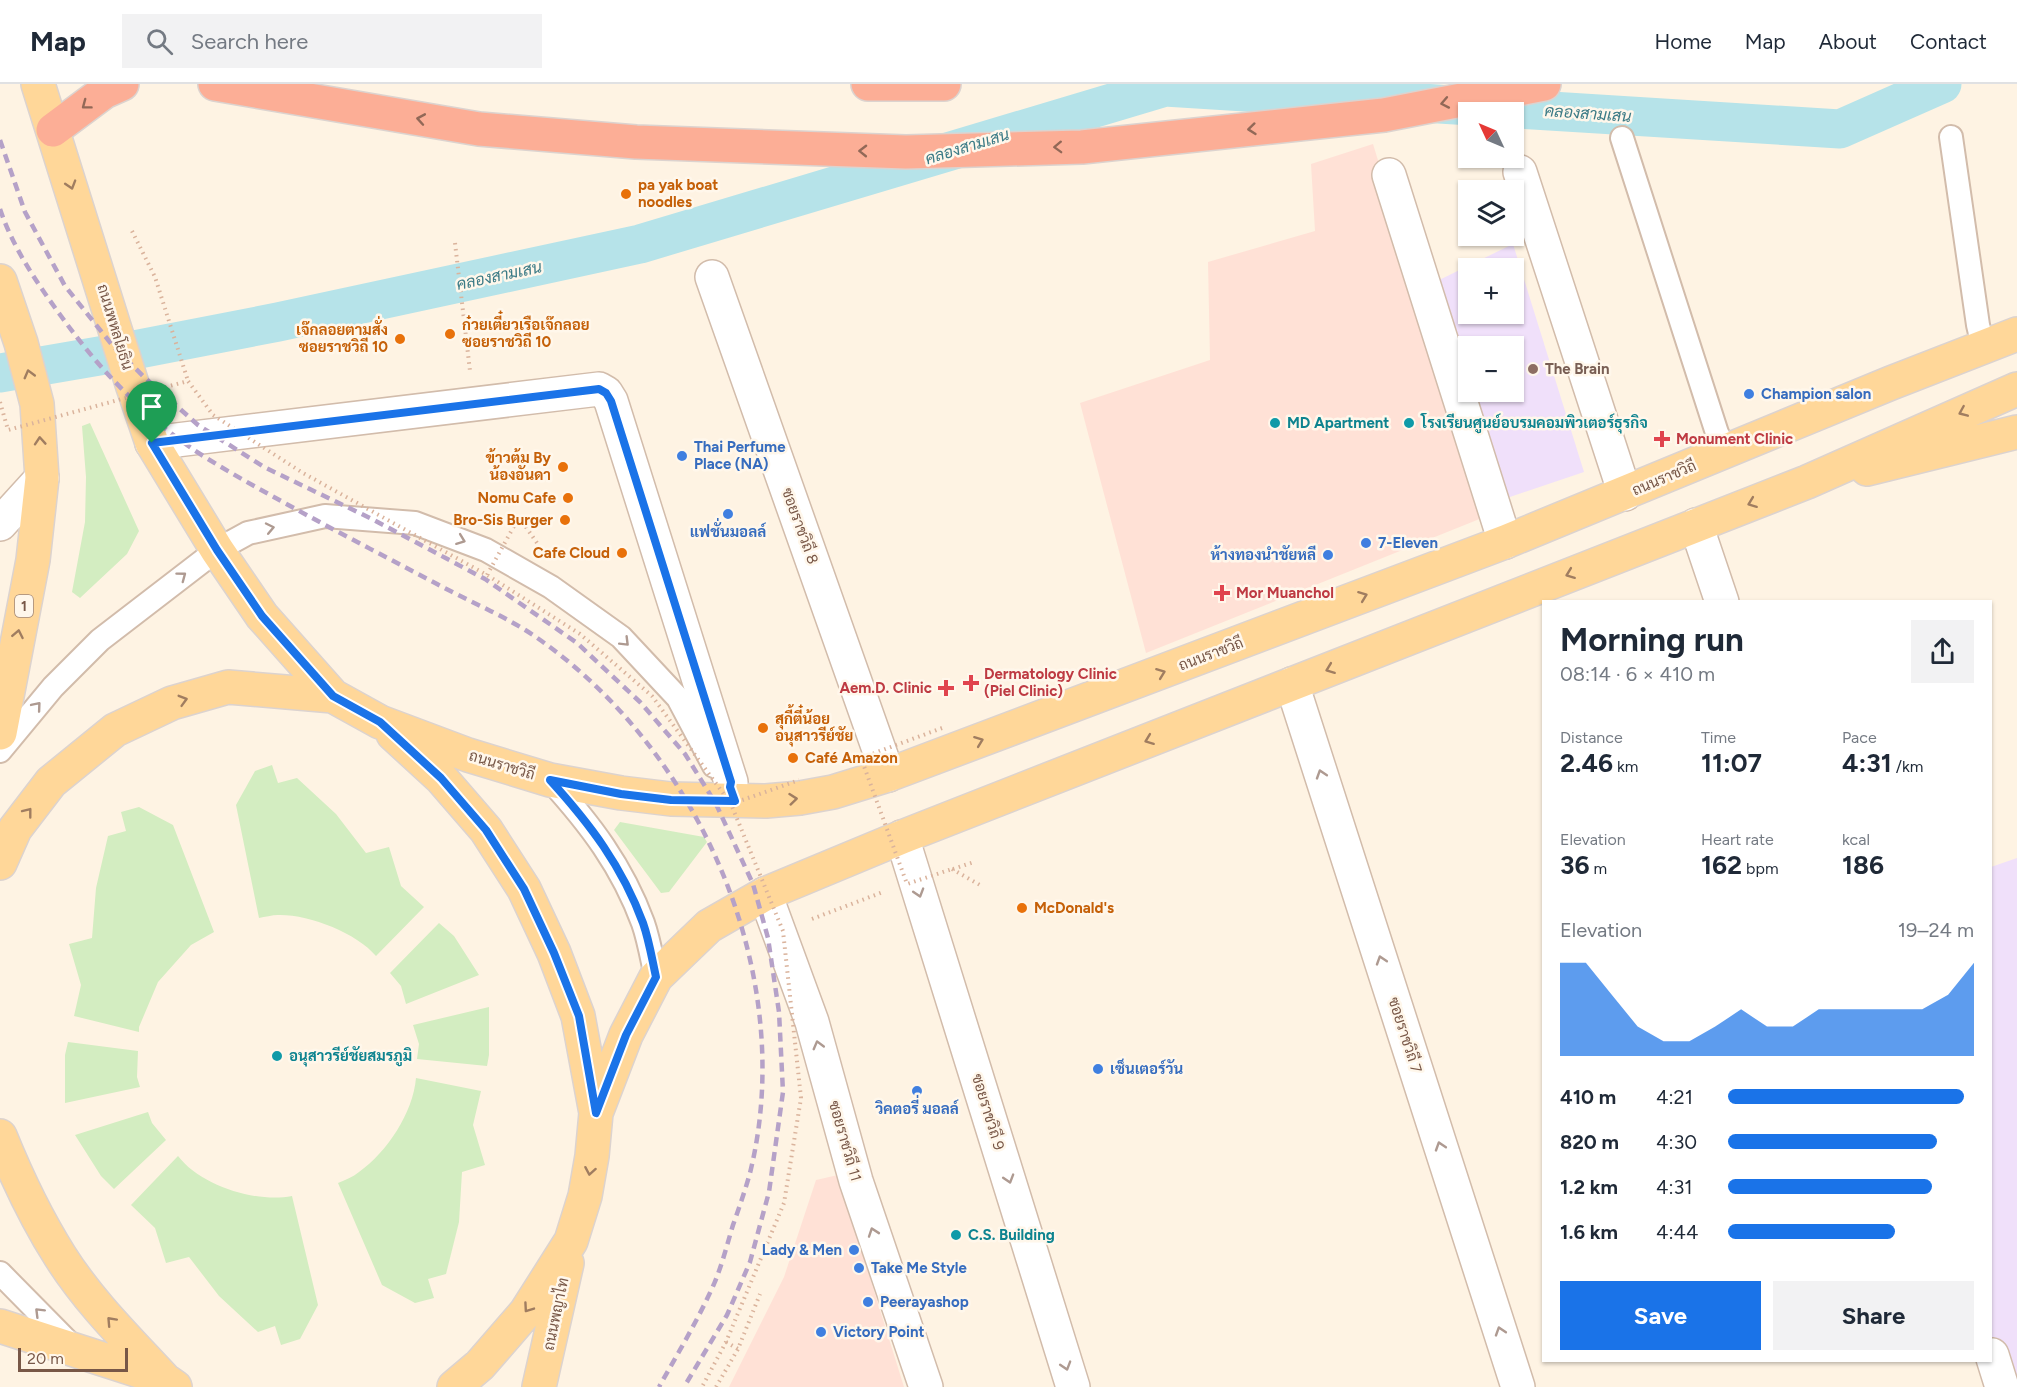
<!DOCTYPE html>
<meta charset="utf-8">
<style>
:root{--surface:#fff;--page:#f2f2f3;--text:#1f2937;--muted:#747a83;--line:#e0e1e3;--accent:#1a73e8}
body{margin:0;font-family:Figtree,Sarabun,sans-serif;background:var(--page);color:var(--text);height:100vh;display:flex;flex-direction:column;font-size:22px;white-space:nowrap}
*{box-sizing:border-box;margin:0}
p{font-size:20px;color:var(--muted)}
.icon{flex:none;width:33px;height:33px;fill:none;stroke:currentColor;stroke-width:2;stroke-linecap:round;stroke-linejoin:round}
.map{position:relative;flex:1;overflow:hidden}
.sheet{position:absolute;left:1542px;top:516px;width:450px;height:762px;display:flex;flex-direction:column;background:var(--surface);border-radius:0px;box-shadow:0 2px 4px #0004}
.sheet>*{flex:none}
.needle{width:39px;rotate:314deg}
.controls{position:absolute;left:1458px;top:18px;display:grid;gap:12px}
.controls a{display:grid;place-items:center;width:66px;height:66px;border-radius:0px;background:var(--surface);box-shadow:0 2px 4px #0004;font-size:30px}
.scale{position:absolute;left:18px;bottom:15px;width:110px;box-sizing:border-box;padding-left:6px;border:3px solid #785747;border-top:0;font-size:16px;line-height:21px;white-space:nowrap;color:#785747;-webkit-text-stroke:4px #fff7eb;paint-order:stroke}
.pin{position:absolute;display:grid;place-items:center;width:51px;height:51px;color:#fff;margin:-62px -26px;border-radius:50% 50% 50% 0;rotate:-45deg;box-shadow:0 0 6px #0007}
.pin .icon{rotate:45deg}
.round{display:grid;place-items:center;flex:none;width:63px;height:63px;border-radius:0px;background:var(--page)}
.overview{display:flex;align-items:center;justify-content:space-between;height:102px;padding:0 18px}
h1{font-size:33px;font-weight:700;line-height:45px}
.stats{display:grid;grid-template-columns:repeat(3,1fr);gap:9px;height:102px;padding:6px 18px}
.stats div{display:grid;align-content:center}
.stats b{font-size:26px;font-weight:700}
.stats small{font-size:16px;font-weight:400}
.stats p{font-size:16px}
.chart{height:168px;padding:12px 18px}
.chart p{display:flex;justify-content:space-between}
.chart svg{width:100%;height:108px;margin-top:6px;fill:var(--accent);opacity:.7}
.cta{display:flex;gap:12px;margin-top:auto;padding:12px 18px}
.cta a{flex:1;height:69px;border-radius:0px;background:var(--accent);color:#fff;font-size:24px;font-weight:700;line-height:69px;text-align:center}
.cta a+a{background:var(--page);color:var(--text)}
ul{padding:0 18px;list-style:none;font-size:20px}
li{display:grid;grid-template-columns:96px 72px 1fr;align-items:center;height:45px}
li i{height:15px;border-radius:8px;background:var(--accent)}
header{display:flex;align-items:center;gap:36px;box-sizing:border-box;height:84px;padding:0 30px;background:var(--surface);border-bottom:2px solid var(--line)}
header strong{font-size:28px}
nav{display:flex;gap:33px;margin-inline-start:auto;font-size:21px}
.search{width:420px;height:54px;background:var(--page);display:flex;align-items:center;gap:15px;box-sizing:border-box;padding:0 21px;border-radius:0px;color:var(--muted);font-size:22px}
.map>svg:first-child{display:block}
</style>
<header>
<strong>Map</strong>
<div class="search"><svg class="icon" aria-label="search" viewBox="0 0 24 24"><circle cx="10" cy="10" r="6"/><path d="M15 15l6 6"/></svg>Search here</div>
<nav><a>Home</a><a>Map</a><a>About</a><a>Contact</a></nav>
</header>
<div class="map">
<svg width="2017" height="1303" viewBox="0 0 2017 1303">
<rect width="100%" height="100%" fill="#fef3e3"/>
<path fill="#ffe1d6" d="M 1373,60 L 1487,432 L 1146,569 L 1080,319 L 1210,276 L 1208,178 L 1315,147 L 1311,80 Z
M 838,1091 L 904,1303 L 729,1303 L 784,1193 L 816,1096 Z"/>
<path fill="#f0e0fa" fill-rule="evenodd" d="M 1513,160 L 1584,388 L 1504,415 L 1469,308 L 1514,308 L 1514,262 L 1468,262 L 1468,307 L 1433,199 ZM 1468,184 L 1514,184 L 1514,230 L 1468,230 Z
M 2017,774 L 2017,1303 L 1990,1276 L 1991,783 Z"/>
<path fill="#d3edc1" d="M 90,339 L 139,447 L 127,470 L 80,514 L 72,508 L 85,438 L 86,393 L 82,342 Z
M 272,681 L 278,699 L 297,694 L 336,730 L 366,769 L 389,763 L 401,802 L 424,823 L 376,872 C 357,849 308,830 278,831 C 272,831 265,833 259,834 L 236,721 L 255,687 Z
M 139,723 L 173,741 L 214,848 L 191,861 L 158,898 L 139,943 L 139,948 L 74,932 L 81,901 L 69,860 L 92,854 L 96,804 L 108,752 L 126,747 L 121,728 Z
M 620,738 L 704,753 L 707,758 L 669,808 L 661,809 L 614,746 Z
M 439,839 L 454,852 L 479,891 L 406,920 L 401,902 L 390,889 Z
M 489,923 L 489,971 L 487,982 L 417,975 L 419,960 L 413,941 Z
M 68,958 L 138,967 L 137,993 L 140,1003 L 65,1019 L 65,971 Z
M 416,994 L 481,1007 L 473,1041 L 485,1081 L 462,1088 L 459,1138 L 446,1190 L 428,1195 L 434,1214 L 415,1219 L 382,1201 L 338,1099 C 345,1096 353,1093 359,1088 C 387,1068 413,1029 416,994 Z
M 148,1028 L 152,1039 L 166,1056 L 114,1105 L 101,1092 L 75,1051 Z
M 178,1072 C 201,1102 256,1119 292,1112 L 318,1221 L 300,1255 L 281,1261 L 275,1242 L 258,1248 L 219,1212 L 189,1173 L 166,1179 L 155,1144 L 131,1121 Z"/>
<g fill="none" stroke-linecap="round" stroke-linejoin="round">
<path stroke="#b6e3e9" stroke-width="39" d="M 0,289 L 134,266 L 278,238 L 640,160 L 1165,3 L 1840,45 L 1942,0"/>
<defs>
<path id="service" d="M 1951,53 L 1978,241 L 1983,262
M 1622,54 L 1717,349 L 1726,368
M 0,667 L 53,603 L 100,556 L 217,466 L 248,449 L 325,432 L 415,439 L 486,466 L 551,503 L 621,553 L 678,614 L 714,682
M 550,696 C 590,740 622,782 643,839 C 649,856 652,875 656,893
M 0,1189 L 72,1262"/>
<path id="minor" d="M 1520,88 L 1625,410
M 1389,91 L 1505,458
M 712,193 L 888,691
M 152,359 L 599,305 L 606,309 L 611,317 L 731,698 L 730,703
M 0,440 L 42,394
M 1696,441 L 1722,518
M 1292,600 L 1518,1303
M 902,753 L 1073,1303
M 765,810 L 812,938 L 856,1097 L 926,1303
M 1992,1271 L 2002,1303"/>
<path id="primary" d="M 38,0 L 133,303 L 152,359 L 217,466 L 262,532 L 333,612 L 380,638 L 468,671 L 550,696 L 621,709 L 671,715 L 766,717 L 800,714 L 833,708 L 888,691 L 1505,458 L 1891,299 L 2017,250
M 0,197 L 21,259 L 37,320 L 42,394 L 33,476 L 0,649
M 1867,385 L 2017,348
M 393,650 L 441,694 L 486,746 L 524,805 L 554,869 L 578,932 L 596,1029 L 592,1072 L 585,1112 L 571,1157 L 526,1228 L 480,1281 L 454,1303
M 0,779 L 15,745 L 51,698 L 115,646 L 172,619 L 228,603 L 333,612
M 596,1029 L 626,951 L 656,893 L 709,842 L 765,810 L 902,753 L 1807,398 L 2017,305
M 0,1052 C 17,1094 36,1134 60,1172 C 89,1218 128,1256 165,1296 L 175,1303
M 0,1242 L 161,1294
M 539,1303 L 567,1179"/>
<path id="motorway" d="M 215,0 L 479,45 L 636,58 L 906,68 L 1082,63 L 1384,31 L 1544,0
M 868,0 L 944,0
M 53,46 L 104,8 L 122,0"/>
</defs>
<use href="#service" stroke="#d2bcab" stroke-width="26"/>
<use href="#minor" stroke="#d2bcab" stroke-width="36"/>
<use href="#primary" stroke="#dcd3cf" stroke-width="36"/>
<use href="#motorway" stroke="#dcd3cf" stroke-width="36"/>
<path stroke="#dab39c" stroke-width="4" stroke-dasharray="1.5 4.5" stroke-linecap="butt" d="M 132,147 L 155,193 L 188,297
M 455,159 L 470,287
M 519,433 L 537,459
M 952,785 L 980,801
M 953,785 L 974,778
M 812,835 L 883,808
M 726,1258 L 738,1265
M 716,1303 L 738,1265 L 760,1210"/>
<use href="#service" stroke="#fff" stroke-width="22"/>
<use href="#minor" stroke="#fff" stroke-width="33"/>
<use href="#primary" stroke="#ffd799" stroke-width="33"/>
<use href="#motorway" stroke="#fcae96" stroke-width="33"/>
<path stroke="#b5a1c8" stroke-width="4.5" stroke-dasharray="9 6" stroke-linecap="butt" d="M 0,56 L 25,128 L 65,202 L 113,262 L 143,292 L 198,341 L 264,383 L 372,435 L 485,495 L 577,559 L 640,618 L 685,670 L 716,720 L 753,800 L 768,854 L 779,928 L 783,1008 L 769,1108 L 750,1178 L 727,1231 L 684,1303
M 0,125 C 13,164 37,199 61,232 C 89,271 119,305 155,336 C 190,367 231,389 272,412 C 326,442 382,471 437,500 C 468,517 503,531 533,551 C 699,664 799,891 750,1089 C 745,1107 739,1124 733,1141 C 727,1161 722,1181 714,1200 C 698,1236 678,1269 659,1303"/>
<path stroke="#dab39c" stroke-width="4" stroke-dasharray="1.5 4.5" stroke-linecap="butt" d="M 0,318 L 8,346 L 188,297 L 213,331 L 303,389 L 487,491 L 580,550 L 652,612 L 731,720 L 783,847 L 801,1014 L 784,1119 L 726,1258 L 702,1303
M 487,491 L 519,433
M 942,644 L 861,674 L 907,800 L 952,785
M 731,720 L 799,696"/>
</g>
<defs><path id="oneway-chevron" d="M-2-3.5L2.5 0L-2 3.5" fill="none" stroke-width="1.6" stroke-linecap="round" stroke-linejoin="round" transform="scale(1.5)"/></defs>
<g stroke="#926857">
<use href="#oneway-chevron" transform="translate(1445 19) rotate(169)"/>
<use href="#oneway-chevron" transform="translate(86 21) rotate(143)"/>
<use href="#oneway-chevron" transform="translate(421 35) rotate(-170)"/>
<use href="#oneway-chevron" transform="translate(1252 45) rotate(174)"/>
<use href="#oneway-chevron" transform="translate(1058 63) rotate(178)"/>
<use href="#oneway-chevron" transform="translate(863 67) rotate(-179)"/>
</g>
<g stroke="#a07d60">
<use href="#oneway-chevron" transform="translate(71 101) rotate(73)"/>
<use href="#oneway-chevron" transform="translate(29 290) rotate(-105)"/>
<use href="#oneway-chevron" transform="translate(1963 328) rotate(157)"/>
<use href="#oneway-chevron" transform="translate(40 357) rotate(-94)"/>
<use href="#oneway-chevron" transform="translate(1752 419) rotate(159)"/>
<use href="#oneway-chevron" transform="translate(1570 490) rotate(159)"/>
<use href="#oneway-chevron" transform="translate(1363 512) rotate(-21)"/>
<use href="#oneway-chevron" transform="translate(18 550) rotate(-79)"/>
<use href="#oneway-chevron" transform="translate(1330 585) rotate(159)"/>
<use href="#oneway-chevron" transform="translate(1161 589) rotate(-21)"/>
<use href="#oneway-chevron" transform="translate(183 616) rotate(-16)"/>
<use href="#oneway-chevron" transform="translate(1149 656) rotate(159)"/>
<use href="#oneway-chevron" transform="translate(979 657) rotate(-21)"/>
<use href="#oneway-chevron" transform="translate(793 715) rotate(-6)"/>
<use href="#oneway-chevron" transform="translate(28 728) rotate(-52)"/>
<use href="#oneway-chevron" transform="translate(590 1087) rotate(100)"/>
<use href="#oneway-chevron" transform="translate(528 1224) rotate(125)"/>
<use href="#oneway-chevron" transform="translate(111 1237) rotate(-133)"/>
</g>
<g stroke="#ae9a91">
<use href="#oneway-chevron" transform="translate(270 444) rotate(-12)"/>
<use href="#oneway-chevron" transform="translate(461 456) rotate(21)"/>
<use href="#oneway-chevron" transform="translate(182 492) rotate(-37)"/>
<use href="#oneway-chevron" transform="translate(625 558) rotate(45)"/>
<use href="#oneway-chevron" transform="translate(37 622) rotate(-50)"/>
<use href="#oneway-chevron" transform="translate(1321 690) rotate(-108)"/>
<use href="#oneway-chevron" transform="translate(919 809) rotate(73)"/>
<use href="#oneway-chevron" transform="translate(1381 876) rotate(-108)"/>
<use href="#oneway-chevron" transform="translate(818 961) rotate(-105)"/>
<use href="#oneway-chevron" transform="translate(1440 1062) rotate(-108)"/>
<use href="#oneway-chevron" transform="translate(1009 1095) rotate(73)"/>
<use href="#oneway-chevron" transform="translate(873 1148) rotate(-109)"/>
<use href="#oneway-chevron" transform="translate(39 1228) rotate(-135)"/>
<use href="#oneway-chevron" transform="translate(1500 1247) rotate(-108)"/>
<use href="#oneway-chevron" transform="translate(1066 1282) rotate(73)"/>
</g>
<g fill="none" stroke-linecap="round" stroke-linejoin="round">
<defs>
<path id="route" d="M 599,305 L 606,309 L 611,317 L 731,698 L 730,703 L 735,717 L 671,716 L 621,710 L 550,696 C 590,740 622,782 643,839 C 649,856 652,875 656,893 L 626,951 L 596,1029 L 579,932 L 554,869 L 524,805 L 486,746 L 441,694 L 380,638 L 333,612 L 262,532 L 217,466 L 152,359 Z"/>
</defs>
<use href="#route" stroke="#fff" stroke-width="12"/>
<use href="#route" stroke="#1a73e8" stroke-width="8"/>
</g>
<g fill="#e8710a" stroke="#fff7eb" stroke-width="2">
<circle cx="626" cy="110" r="6"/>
<circle cx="450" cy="250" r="6"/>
<circle cx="400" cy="255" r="6"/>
<circle cx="563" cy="383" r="6"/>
<circle cx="568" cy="414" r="6"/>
<circle cx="565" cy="436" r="6"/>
<circle cx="622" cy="469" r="6"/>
<circle cx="763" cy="644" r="6"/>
<circle cx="793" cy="674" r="6"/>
<circle cx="1022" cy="824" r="6"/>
</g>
<circle fill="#8d6e63" stroke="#fff7eb" stroke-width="2" cx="1533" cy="285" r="6"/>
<g fill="#3f7fe0" stroke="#fff7eb" stroke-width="2">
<circle cx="1749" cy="310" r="6"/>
<circle cx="682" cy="372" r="6"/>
<circle cx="728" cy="430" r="6"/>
<circle cx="1366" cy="459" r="6"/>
<circle cx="1328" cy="471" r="6"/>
<circle cx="1098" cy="985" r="6"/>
<circle cx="917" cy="1007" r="6"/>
<circle cx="854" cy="1166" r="6"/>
<circle cx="859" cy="1184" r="6"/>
<circle cx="868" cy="1218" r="6"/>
<circle cx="821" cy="1248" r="6"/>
</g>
<g fill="#0f9aa8" stroke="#fff7eb" stroke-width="2">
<circle cx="1275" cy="339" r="6"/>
<circle cx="1409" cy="339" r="6"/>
<circle cx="277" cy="972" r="6"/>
<circle cx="956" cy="1151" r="6"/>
</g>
<g fill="#e0444e" stroke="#fff7eb" stroke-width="2">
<path d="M1659 346h6v6h6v6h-6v6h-6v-6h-6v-6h6z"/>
<path d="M1219 500h6v6h6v6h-6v6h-6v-6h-6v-6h6z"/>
<path d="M968 590h6v6h6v6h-6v6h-6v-6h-6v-6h6z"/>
<path d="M943 595h6v6h6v6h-6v6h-6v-6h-6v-6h6z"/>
</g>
<g text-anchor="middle" stroke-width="5" stroke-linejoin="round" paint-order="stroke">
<rect fill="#fff7eb" stroke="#a08778" stroke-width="1.5" x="15" y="511" width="18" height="22" rx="4.5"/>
<g font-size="14" font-weight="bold" fill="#785747">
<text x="24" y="527">1</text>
</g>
<g font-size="15" font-weight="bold" fill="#c56008" stroke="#fff7eb" text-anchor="start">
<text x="638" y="106">pa yak boat<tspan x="638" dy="17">noodles</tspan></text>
<text x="462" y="246">ก๋วยเตี๋ยวเรือเจ๊กลอย<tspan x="462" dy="17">ซอยราชวิถี 10</tspan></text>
<text x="388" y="251" text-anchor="end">เจ๊กลอยตามสั่ง<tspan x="388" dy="17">ซอยราชวิถี 10</tspan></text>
<text x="551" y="379" text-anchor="end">ข้าวต้ม By<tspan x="551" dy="17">น้องอันดา</tspan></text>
<text x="556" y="419" text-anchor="end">Nomu Cafe</text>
<text x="553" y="441" text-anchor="end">Bro-Sis Burger</text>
<text x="610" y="474" text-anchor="end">Cafe Cloud</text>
<text x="775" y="640">สุกี้ตี๋น้อย<tspan x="775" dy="17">อนุสาวรีย์ชัย</tspan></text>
<text x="805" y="679">Café Amazon</text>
<text x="1034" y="829">McDonald's</text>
</g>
<g font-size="15" fill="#785747" stroke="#fff7eb">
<text transform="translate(115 243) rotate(73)" y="5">ถนนพหลโยธิน</text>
<text transform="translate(1664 394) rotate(-23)" y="5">ถนนราชวิถี</text>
<text transform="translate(800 442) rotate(70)" y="5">ซอยราชวิถี 8</text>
<text transform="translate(1211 570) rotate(-21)" y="5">ถนนราชวิถี</text>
<text transform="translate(502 681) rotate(17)" y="5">ถนนราชวิถี</text>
<text transform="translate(1405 951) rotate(72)" y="5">ซอยราชวิถี 7</text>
<text transform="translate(988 1028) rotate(73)" y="5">ซอยราชวิถี 9</text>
<text transform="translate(845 1057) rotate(74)" y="5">ซอยราชวิถี 11</text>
<text transform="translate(556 1230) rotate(-78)" y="5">ถนนพญาไท</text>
</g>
<g font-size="15" font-weight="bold" fill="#785e54" stroke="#fff7eb" text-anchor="start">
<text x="1545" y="290">The Brain</text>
</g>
<g font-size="15" font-weight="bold" fill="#366cbe" stroke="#fff7eb" text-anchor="start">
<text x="1761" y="315">Champion salon</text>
<text x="694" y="368">Thai Perfume<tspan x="694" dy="17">Place (NA)</tspan></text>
<text x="728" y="453" text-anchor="middle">แฟชั่นมอลล์</text>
<text x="1378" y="464">7-Eleven</text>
<text x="1316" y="476" text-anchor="end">ห้างทองนำชัยหลี</text>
<text x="1110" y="990">เซ็นเตอร์วัน</text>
<text x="917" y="1030" text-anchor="middle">วิคตอรี่ มอลล์</text>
<text x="842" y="1171" text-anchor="end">Lady &amp; Men</text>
<text x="871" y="1189">Take Me Style</text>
<text x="880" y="1223">Peerayashop</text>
<text x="833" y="1253">Victory Point</text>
</g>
<g font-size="15" font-weight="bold" fill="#0d838f" stroke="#fff7eb" text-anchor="start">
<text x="1287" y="344">MD Apartment</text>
<text x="1421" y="344">โรงเรียนศูนย์อบรมคอมพิวเตอร์ธุรกิจ</text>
<text x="289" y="977">อนุสาวรีย์ชัยสมรภูมิ</text>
<text x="968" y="1156">C.S. Building</text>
</g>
<g font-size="15" font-weight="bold" fill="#be3a42" stroke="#fff7eb" text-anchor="start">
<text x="1676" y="360">Monument Clinic</text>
<text x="1236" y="514">Mor Muanchol</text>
<text x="984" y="595">Dermatology Clinic<tspan x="984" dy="17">(Piel Clinic)</tspan></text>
<text x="932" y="609" text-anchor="end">Aem.D. Clinic</text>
</g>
<g font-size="16" font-style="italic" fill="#3c7b86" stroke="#fff7eb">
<text transform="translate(1588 29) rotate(4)" y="6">คลองสามเสน</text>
<text transform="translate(967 62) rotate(-17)" y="6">คลองสามเสน</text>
<text transform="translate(499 191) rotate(-12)" y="6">คลองสามเสน</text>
</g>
</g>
</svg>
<div class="controls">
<a><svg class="needle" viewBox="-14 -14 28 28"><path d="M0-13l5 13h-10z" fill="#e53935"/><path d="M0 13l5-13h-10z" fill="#747a83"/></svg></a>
<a><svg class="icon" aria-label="layers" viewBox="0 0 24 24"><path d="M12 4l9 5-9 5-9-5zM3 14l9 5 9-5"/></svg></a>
<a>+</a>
<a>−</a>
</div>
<div class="scale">20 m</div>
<div class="pin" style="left:152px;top:359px;background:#1e9e55"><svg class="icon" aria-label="arrive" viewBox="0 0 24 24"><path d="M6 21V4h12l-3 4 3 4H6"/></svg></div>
<section class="sheet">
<div class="overview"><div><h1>Morning run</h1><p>08:14 · 6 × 410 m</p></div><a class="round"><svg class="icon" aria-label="share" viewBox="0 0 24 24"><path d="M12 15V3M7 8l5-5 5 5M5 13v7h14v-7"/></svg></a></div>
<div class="stats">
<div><p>Distance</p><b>2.46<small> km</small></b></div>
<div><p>Time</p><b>11:07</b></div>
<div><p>Pace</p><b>4:31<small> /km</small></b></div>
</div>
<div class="stats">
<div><p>Elevation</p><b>36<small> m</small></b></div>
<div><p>Heart rate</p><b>162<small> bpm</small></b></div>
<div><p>kcal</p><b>186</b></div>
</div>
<div class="chart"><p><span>Elevation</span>19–24 m</p>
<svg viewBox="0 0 160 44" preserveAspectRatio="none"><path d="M0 44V6L10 6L20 19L30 32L40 38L50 38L60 32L70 25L80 32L90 32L100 25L110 25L120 25L130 25L140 25L150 19L160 6V44z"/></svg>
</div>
<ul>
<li><b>410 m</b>4:21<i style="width:96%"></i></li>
<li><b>820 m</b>4:30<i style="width:85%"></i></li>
<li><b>1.2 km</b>4:31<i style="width:83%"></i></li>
<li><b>1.6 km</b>4:44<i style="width:68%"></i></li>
</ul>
<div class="cta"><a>Save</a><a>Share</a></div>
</section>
</div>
